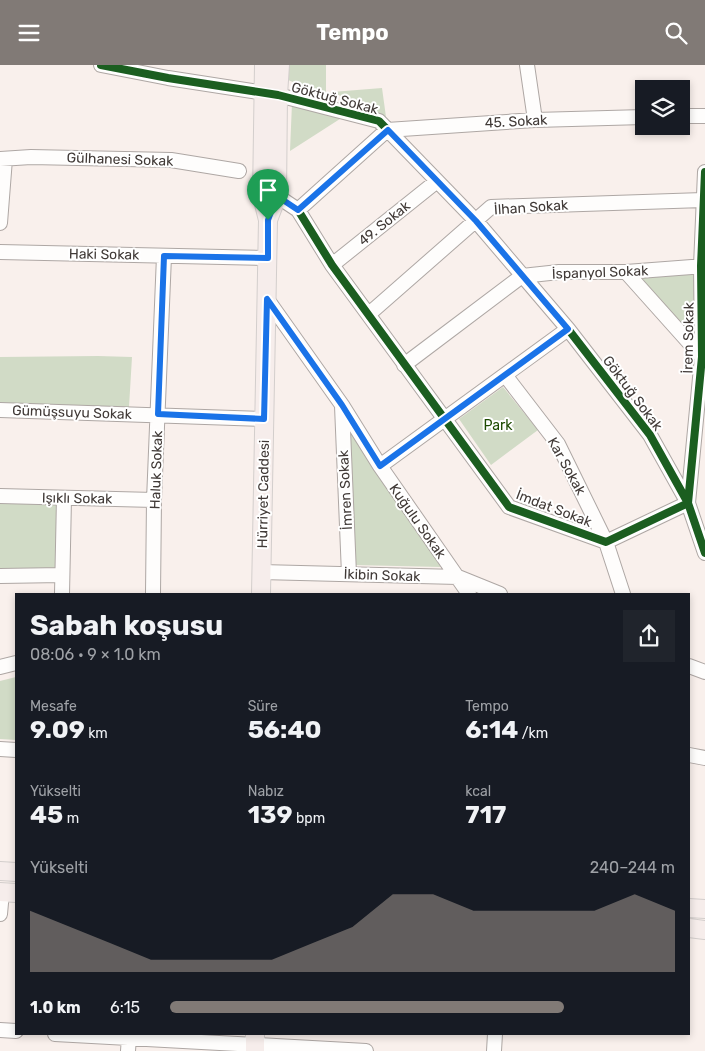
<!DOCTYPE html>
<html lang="tr">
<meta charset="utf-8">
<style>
:root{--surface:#171b24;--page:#20242c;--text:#f1f3f6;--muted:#9ea1a6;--accent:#817a76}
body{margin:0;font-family:Rubik,sans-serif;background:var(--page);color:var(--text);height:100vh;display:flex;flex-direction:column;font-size:19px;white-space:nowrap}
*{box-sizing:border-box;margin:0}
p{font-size:16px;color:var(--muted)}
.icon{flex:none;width:28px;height:28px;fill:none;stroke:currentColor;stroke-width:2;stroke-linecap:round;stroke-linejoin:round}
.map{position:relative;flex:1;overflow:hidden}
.panel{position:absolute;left:15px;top:528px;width:675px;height:442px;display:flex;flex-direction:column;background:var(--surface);border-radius:0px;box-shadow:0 2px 8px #0003}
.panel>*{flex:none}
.fabs{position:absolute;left:635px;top:15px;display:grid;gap:10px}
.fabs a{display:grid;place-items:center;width:55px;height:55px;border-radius:0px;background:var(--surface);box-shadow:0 2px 8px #0003;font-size:25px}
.pin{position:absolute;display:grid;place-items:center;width:42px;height:42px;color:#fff;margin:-51px -21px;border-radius:50% 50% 50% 0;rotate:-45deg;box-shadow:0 0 5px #0007}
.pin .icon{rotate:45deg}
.round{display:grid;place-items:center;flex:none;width:52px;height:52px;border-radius:0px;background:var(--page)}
.overview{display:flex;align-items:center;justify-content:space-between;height:85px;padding:0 15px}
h1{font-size:28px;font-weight:700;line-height:38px}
.stats{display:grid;grid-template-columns:repeat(3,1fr);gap:8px;height:85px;padding:5px 15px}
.stats div{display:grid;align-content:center}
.stats b{font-size:25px;font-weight:700}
.stats small{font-size:14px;font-weight:400}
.stats p{font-size:14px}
.chart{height:140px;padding:10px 15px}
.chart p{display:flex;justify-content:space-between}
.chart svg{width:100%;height:90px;margin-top:5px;fill:var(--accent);opacity:.7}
ul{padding:0 15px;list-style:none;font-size:16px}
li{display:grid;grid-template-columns:80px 60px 1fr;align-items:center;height:38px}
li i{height:12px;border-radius:6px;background:var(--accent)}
header{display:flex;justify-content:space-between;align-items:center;height:65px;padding:0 15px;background:var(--accent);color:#fff;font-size:22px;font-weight:700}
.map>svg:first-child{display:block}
</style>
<header><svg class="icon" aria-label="menu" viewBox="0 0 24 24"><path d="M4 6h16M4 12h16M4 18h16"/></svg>Tempo<svg class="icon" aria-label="search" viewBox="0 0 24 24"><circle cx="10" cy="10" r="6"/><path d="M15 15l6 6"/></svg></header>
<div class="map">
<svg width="705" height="986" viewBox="0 0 705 986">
<rect width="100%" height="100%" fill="#f9f0ec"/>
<path fill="#d1dbc6" d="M 286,0 L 326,0 L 326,32 L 286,14 Z
M 382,23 L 386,52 L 332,27 Z
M 292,38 L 343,52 L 290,86 Z
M 695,208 L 692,275 L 636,210 Z
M 98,291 L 132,292 L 129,342 L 0,339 L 0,292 Z
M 503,322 L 538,365 L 491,400 L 459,354 Z
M 349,366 L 441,502 L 353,500 Z
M 0,439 L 57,439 L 55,505 L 0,504 Z
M 16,612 L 16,675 L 0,674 L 0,616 Z"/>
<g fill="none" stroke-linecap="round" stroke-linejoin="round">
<defs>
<path id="minor" d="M 101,0 L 168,13 L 278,30 L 379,56 L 476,156 L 568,264 L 650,370 L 688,438 L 705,488
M 527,0 L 535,55
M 681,51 L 705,51
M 0,94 L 31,92 L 171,95 L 239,106
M 277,131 L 298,145 L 332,200 L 509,442 L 606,477 L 688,438 L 702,292 L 701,201 L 705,107
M 298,145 L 387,65 L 535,55 L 644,52
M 0,158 L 5,94
M 0,187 L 268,193
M 332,200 L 437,116
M 626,207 L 702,292
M 267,234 L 342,340 L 380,401 L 469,529
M 369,249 L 491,142 L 703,135
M 404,300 L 522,211 L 559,207 L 626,207 L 705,201
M 505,310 L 558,379 L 606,477 L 623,529
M 342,341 L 349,509
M 0,345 L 264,354
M 380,401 L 568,264
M 0,431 L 154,435
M 261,507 L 458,512 L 500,529
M 0,511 L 62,510
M 62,529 L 64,433
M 153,529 L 154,435 L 164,191
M 689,601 L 705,607
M 0,602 L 16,598
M 0,684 L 16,685
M 689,690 L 705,693
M 0,849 L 2,827
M 0,965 L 16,966
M 55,969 L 366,986
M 128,986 L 129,972
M 494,986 L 495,969"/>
<path id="major" d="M 268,155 L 277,131 L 278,30 L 280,0
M 261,529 L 268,155 L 262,131 L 264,0
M 0,806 L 16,807
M 0,827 L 16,828
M 689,843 L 705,844
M 689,863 L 705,865
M 255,986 L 255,969"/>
</defs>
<use href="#minor" stroke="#aea7a4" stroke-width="16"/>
<use href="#major" stroke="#d3cecc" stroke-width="20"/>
<use href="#minor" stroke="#fefdfc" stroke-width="14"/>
<use href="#major" stroke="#f6edeb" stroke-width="18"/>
<defs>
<path id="cycleway" d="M 101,0 L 168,13 L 278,30 L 379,56 L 476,156 L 568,264 L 650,370 L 688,438 L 705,488
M 277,131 L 298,145 L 332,200 L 509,442 L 606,477 L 688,438 L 702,292 L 701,201 L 705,107"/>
</defs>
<use href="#cycleway" stroke="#fff" stroke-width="11"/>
<use href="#cycleway" stroke="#1b5e20" stroke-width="8"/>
</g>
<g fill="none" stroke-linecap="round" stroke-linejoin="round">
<defs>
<path id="route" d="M 388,65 L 476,156 L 568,264 L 380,401 L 342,340 L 267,234 L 264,354 L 158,349 L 164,191 L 268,193 L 268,155 L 277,131 L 298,145 Z"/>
</defs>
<use href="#route" stroke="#fff" stroke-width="10"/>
<use href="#route" stroke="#1a73e8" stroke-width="6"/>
</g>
<g text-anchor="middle" stroke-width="4" stroke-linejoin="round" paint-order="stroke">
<g font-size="14" fill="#413a37" stroke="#fff">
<text transform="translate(335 33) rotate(15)" y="5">Göktuğ Sokak</text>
<text transform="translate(516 56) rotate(-3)" y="5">45. Sokak</text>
<text transform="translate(120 94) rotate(2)" y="5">Gülhanesi Sokak</text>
<text transform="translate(531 142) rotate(-4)" y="5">İlhan Sokak</text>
<text transform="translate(384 158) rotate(-39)" y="5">49. Sokak</text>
<text transform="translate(104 189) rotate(1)" y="5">Haki Sokak</text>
<text transform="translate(600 207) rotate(-2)" y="5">İspanyol Sokak</text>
<text transform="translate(688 273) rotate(-89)" y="5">İrem Sokak</text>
<text transform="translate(633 328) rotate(53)" y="5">Göktuğ Sokak</text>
<text transform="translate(72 347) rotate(2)" y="5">Gümüşsuyu Sokak</text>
<text transform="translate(567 401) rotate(61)" y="5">Kar Sokak</text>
<text transform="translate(156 405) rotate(-88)" y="5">Haluk Sokak</text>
<text transform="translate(345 425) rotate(-93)" y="5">İmren Sokak</text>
<text transform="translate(263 429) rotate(-89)" y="5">Hürriyet Caddesi</text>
<text transform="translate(77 433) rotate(1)" y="5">Işıklı Sokak</text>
<text transform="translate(554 443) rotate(21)" y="5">İmdat Sokak</text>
<text transform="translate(418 456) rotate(55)" y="5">Kuğulu Sokak</text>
<text transform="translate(382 510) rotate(2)" y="5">İkibin Sokak</text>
</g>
<g font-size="14" fill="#1d4a02" stroke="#fff">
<text x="498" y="365">Park</text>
</g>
</g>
</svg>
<div class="fabs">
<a><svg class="icon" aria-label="layers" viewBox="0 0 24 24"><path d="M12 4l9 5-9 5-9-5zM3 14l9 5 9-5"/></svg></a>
</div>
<div class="pin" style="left:268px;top:155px;background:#1e9e55"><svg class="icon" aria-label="arrive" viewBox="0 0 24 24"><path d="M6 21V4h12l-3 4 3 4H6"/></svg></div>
<section class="panel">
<div class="overview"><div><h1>Sabah koşusu</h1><p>08:06 · 9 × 1.0 km</p></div><a class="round"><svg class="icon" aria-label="share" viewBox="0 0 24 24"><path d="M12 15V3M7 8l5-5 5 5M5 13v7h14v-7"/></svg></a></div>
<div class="stats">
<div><p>Mesafe</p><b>9.09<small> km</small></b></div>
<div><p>Süre</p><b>56:40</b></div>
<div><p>Tempo</p><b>6:14<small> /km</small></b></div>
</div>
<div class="stats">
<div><p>Yükselti</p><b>45<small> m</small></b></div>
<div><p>Nabız</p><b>139<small> bpm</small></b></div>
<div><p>kcal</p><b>717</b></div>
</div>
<div class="chart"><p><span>Yükselti</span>240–244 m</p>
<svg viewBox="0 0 160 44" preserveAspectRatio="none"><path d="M0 44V14L10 22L20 30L30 38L40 38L50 38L60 38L70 30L80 22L90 6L100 6L110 14L120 14L130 14L140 14L150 6L160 14V44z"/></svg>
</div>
<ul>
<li><b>1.0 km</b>6:15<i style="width:78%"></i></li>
</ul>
</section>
</div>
